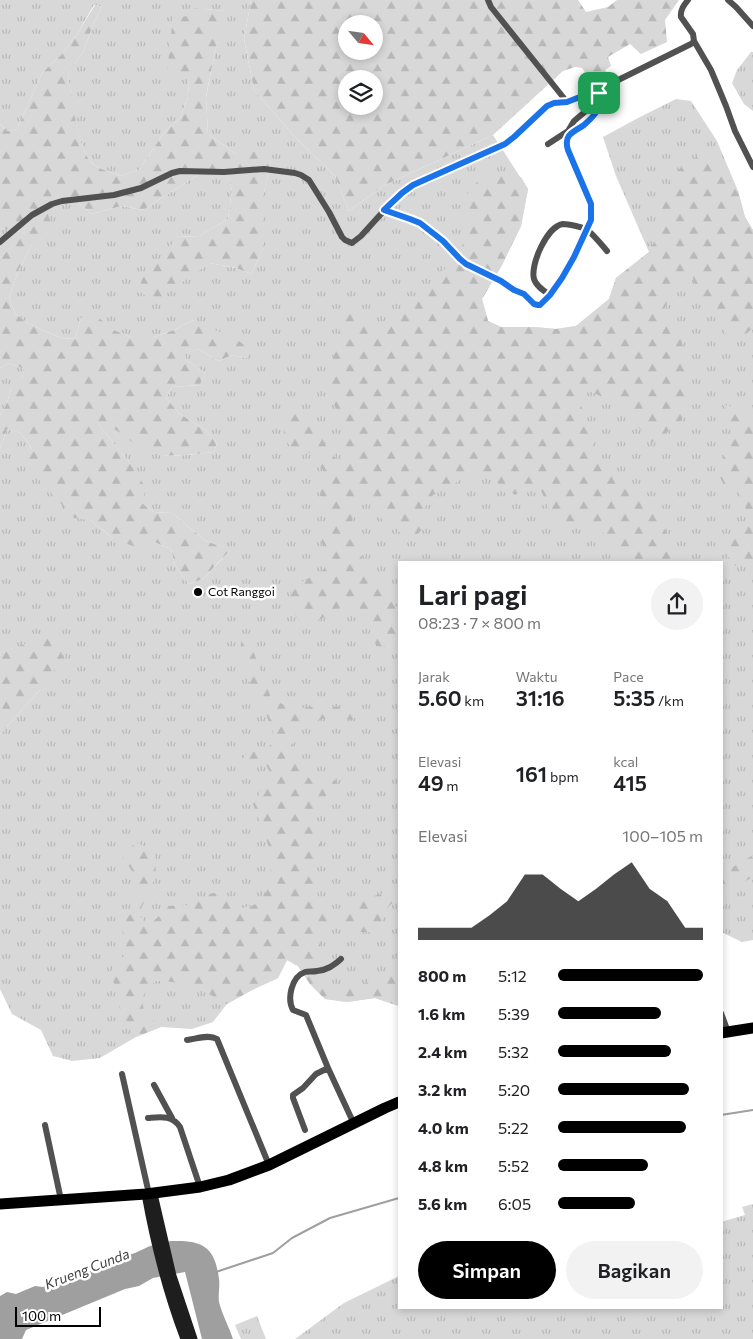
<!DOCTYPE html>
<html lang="id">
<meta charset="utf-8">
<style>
:root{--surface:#fff;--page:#f2f2f2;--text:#202124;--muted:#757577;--accent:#000}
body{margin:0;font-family:Commissioner,sans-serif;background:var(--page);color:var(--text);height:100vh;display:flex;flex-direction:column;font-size:19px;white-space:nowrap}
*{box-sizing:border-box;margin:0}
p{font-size:16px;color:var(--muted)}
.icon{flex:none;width:28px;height:28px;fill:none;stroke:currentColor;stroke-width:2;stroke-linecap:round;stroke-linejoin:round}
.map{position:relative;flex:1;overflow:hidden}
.details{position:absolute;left:398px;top:561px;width:325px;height:748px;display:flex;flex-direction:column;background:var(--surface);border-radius:0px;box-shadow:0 2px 8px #0003}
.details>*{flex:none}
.needle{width:32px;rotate:119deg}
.buttons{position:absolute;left:338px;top:15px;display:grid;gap:10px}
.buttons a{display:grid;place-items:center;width:45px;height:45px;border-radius:50%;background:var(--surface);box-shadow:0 2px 8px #0003;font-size:25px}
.scale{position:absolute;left:15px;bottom:12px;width:86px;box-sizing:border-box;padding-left:5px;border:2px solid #000;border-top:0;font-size:14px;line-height:18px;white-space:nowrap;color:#000;-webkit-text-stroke:4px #fff;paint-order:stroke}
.pin{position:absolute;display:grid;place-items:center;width:42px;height:42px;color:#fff;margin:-21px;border-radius:10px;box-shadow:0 2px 8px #0006}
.round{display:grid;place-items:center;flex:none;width:52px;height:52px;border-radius:26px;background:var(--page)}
.overview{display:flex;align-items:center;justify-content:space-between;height:85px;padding:0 20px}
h1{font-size:28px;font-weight:600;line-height:38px}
.metrics{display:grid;grid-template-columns:repeat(3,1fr);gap:8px;height:85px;padding:5px 20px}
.metrics div{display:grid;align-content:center}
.metrics b{font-size:21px;font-weight:600}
.metrics small{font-size:14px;font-weight:400}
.metrics p{font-size:14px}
.chart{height:140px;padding:10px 20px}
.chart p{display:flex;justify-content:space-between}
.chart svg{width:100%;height:90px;margin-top:5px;fill:var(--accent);opacity:.7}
.cta{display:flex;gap:10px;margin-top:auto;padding:10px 20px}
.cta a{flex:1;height:58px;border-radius:30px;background:var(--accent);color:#fff;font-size:20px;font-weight:600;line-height:58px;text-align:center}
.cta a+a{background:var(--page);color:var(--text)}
ul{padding:0 20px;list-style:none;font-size:16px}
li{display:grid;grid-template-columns:80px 60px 1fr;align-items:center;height:38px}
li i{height:12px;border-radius:6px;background:var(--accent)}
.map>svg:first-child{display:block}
</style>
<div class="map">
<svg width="753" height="1339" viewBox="0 0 753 1339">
<defs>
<pattern id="grass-tufts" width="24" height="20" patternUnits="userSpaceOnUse" patternTransform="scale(1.25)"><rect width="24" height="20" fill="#d8d8d8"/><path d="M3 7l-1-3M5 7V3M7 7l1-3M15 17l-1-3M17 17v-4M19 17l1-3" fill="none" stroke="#b8b8b8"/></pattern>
<pattern id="forest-firs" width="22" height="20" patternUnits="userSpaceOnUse" patternTransform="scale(1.25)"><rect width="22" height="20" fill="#d8d8d8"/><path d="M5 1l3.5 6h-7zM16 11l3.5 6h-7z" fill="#b8b8b8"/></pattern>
</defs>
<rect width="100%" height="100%" fill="#fff"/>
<path fill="url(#grass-tufts)" d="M 0,0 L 251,0 L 244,39 L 254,90 L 295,137 L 335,176 L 349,211 L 383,186 L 493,135 L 528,189 L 521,226 L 502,265 L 482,299 L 488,321 L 501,327 L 534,327 L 556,329 L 576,326 L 609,299 L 616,278 L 649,252 L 616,176 L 603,137 L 640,117 L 676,99 L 691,101 L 717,141 L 738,191 L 745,217 L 753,230 L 753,940 L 742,942 L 721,932 L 721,562 L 399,562 L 399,1006 L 375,998 L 347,1002 L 325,999 L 310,984 L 298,966 L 287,960 L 278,978 L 252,990 L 227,1004 L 213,1022 L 192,1029 L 161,1027 L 136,1037 L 100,1058 L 72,1061 L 53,1056 L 41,1030 L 12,1014 L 0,989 L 0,734 L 40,690 L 56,633 L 0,653 L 0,449 L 7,429 L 21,433 L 32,449 L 90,520 L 113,538 L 154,542 L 171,549 L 175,565 L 189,584 L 203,579 L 222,559 L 229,550 L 206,541 L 172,513 L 153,512 L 142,503 L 131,465 L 99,425 L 104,422 L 162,456 L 187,455 L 214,452 L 217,443 L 204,429 L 180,414 L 166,398 L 172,387 L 200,385 L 205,373 L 186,360 L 184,353 L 198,349 L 219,361 L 232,355 L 247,358 L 193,320 L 174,330 L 154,337 L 131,337 L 81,318 L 75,339 L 61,338 L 27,323 L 15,313 L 9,298 L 19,269 L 32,245 L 46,206 L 74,198 L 91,214 L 122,206 L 143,210 L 204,171 L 227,173 L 232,190 L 228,219 L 199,236 L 177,237 L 210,263 L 236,268 L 251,274 L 264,248 L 264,192 L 271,160 L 236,154 L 208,134 L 206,97 L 215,52 L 225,11 L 194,8 L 188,80 L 189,94 L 180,118 L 163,134 L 139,170 L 119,176 C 112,172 101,170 94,165 C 77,152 71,96 68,75 L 83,52 L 95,20 L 102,7 L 94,5 L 77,34 L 62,54 L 42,73 L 17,129 L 7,131 L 0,124 Z
M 751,52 L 753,52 L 753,111 L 744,104 L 732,83 L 737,70 Z
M 0,228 L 27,233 L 0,258 Z
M 9,363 L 24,369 L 22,379 L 11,388 L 7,403 L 0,416 L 0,368 Z
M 753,1204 L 753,1339 L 295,1339 L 344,1303 L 399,1276 L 399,1308 L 721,1308 L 721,1222 L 745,1215 L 742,1207 Z
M 257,1316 L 266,1339 L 241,1339 L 235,1325 Z"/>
<path fill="url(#forest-firs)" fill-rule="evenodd" d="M 251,0 L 578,0 L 586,12 L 608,7 L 617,0 L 679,0 L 665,20 L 667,42 L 641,54 L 630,44 L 608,57 L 611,66 L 605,70 L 610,77 L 592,83 L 582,68 L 575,67 L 563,71 L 493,135 L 383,186 L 349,211 L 335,176 L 295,137 L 254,90 L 244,39 ZM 346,24 L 374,24 L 374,51 L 346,51 ZM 346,79 L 374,79 L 374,106 L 346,106 Z
M 95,5 L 102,7 L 95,20 L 83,52 L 68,75 C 72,96 77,152 94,165 C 101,170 112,172 119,176 L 139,170 L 163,134 L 180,118 L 189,94 L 188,80 L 167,71 L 173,18 L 188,16 L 194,8 L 226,11 L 215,52 L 206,96 L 208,134 L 236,154 L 257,145 L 271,160 L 264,192 L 264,248 L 251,274 L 236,268 L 210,263 L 154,302 L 139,291 L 142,279 L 178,237 L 199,236 L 228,219 L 232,190 L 227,174 L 204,171 L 143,210 L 122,206 L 91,214 L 74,198 L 46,206 L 52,229 L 47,240 L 32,245 L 19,269 L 9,298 L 15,313 L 27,323 L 61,338 L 75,339 L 81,318 L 95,314 L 111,329 L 131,337 L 154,337 L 174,330 L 193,320 L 239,341 L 252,351 L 247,358 L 232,355 L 219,361 L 198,349 L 185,353 L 186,360 L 205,373 L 200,385 L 172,387 L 166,398 L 180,414 L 204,429 L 217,443 L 214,452 L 187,455 L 162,456 L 141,449 L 119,432 L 104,423 L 99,425 L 131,465 L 146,488 L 142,503 L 153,512 L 172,513 L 206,541 L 230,550 L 203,579 L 189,584 L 175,565 L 171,549 L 154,542 L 140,549 L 113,538 L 90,520 L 74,518 L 33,473 L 28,458 L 32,449 L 21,433 L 7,429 L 0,449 L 0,416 L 7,403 L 11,388 L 14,381 L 22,379 L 24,369 L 9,363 L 0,368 L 0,258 L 26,233 L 0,228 L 0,124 L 7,131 L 17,129 L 42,73 L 62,54 L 77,34 Z
M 701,154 L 722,171 L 738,191 L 745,217 L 753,230 L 753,328 L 740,339 L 729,339 L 715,314 L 697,290 L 692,276 L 679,274 L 664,309 L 681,339 L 690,374 L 688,412 L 676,426 L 651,443 L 632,419 L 614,402 L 587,390 L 577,397 L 594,435 L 591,454 L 626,480 L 661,522 L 675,550 L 676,562 L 621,562 C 613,542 606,532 586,521 L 572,525 L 556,525 L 540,488 L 526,487 L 515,495 L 481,472 L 468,476 L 433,495 L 423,510 L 426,525 L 417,535 L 403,539 L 398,529 L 383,521 L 363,492 L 355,498 L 352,524 L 360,553 L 371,578 L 391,593 L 389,600 L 399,609 L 399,646 L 393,643 L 377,648 L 370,629 L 359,608 L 341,607 L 321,619 L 303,627 L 292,609 L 291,588 L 327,568 L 321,536 L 333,514 L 320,495 L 326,475 L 312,453 L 293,451 L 284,437 L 283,414 L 298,411 L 314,421 L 326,446 L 338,462 L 344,452 L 343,418 L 325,392 L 338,337 L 347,307 L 361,310 L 378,326 L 417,298 L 457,256 L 469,232 L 464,198 L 481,177 L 502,172 L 521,177 L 528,189 L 521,226 L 502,265 L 482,299 L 488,321 L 501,327 L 534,327 L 556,329 L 576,326 L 609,299 L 616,278 L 649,252 L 662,225 L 653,204 L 678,170 Z
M 725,405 L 753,412 L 753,559 L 735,566 L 721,546 L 749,524 L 745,506 L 738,489 L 726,488 L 710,460 L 722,460 L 730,446 L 733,435 Z
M 56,632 L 63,658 L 40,690 L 0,734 L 0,653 Z
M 242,636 L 252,648 L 271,698 L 282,704 L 293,709 L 318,706 L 345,707 L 357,716 L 352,720 L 338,717 L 322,719 L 291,730 L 293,748 L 308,777 L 314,784 L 334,779 L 339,785 L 327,793 L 316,820 L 319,826 L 321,844 L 315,859 L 315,882 L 319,901 L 331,911 L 346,910 L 367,898 L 381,894 L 399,885 L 399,900 L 391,904 L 384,912 L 382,922 L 372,932 L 354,932 L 340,924 L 321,938 L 319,960 L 325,979 L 335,987 L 360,986 L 377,976 L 396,974 L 396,959 L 399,957 L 399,1006 L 375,998 L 347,1002 L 325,999 L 310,984 L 298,966 L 287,960 L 278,978 L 252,990 L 227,1004 C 201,989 185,981 155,981 L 141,998 L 145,1013 L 161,1027 L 136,1037 L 120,1010 L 111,971 L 125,955 L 126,938 L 120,926 L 131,913 L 136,888 L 132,871 L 119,852 L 138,843 L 155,852 L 156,876 L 139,913 L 147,927 L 158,917 L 166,906 L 191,905 L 212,893 L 222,894 L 239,909 L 254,905 L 267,891 L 270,878 L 272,855 L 253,804 L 264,787 L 274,779 L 266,765 L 255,764 L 241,761 L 249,750 L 265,750 L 276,740 L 263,706 L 246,676 L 240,652 Z
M 753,855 L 753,877 L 737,886 L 721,901 L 721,874 Z"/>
<path fill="#9f9f9f" d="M 171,1241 C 202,1240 215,1246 219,1279 C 220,1286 218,1295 219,1302 C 222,1314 229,1327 233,1339 L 202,1339 L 185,1272 L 153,1278 L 139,1286 L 125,1289 L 26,1330 L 22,1339 L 0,1339 L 0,1296 L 7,1292 L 16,1294 L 35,1286 L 43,1287 L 51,1283 L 94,1270 L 114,1259 L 135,1253 L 150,1246 Z"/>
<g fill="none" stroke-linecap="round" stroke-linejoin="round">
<path stroke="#9f9f9f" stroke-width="2" d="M 721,1115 L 753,1110
M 216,1272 L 273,1253 L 292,1238 L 330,1218 L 399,1198"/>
<path stroke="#515151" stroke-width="6" d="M 488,0 L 491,7 L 567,102
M 728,0 L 736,7 L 753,26
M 694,41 L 711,70 L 726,106 L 735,131 L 753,167
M 548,144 L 568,131 L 574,121 L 593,105 L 599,93
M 384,211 L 410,219 L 420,223 L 443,241 L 460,259 L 466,264 L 501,281 L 514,291 L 524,294 L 538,305 C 554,300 592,228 592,211 C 592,200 586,191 582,182 C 577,171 573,160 568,149 C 563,134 574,132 584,125 C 591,119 600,110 602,102 L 598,90
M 0,242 L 32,215 L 52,204 L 62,201 L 114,195 L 141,188 L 172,173 L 180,171 L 224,172 L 264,169 L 295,173 L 301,175 L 309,180 L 329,212 L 342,237 L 345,240 L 352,243 L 361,236 L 390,204 L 413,185 L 505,144 L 515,137 L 547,106 L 554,103 L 567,102 L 598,90 L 691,44 L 694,41 L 693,34 L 681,17 C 680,10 684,5 688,0
M 550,295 C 544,291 536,286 534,279 C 530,265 547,226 563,224 C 569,224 581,227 586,229 C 592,233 602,245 607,251
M 341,959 C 333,966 327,970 317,971 C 313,972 308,971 305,972 C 291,977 287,999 293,1010 L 306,1015 L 328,1068 L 354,1124
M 721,1013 L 728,1032
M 187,1040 C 196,1039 209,1034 217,1039 L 269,1165
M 122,1074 L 149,1194
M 154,1085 L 172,1118
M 148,1118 C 161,1117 172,1115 180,1127 L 200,1187
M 45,1125 L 61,1200
M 305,1130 L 293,1098 L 293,1095 L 303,1088 L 316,1074 L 328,1068"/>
<path stroke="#1e1e1e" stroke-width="9" d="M 146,1194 C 155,1244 167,1292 185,1339
M 153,1194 L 172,1276 L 193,1339"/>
<path stroke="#000" stroke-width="11" d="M 721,1033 L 753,1028
M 0,1204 L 146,1194 L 200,1187 L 229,1180 L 269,1165 L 385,1108 L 399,1102"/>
</g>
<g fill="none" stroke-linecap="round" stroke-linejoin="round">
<defs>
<path id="route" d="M 598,90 L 602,102 C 599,110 591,119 584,125 C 574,132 563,134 568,150 L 591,204 L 591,220 L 574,257 L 562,278 L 550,295 L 540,305 L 538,305 L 534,304 L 524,294 L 514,290 L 501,281 L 466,264 L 460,259 L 443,241 L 420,223 L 410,219 L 384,210 L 402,193 L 413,185 L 505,144 L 514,137 L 547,106 L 554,103 L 567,102 Z"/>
</defs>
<use href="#route" stroke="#fff" stroke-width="10"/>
<use href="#route" stroke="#1a73e8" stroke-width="6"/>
</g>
<circle fill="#000" stroke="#fff" stroke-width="2" cx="198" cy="592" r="5"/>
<g text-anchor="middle" stroke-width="5" stroke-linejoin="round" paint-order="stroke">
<g font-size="12" fill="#000" stroke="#fff" text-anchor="start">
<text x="208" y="596">Cot Ranggoi</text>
</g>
<g font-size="14" font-style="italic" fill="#404040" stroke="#fff">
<text transform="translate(87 1269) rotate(-21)" y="5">Krueng Cunda</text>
</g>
</g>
</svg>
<div class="buttons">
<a><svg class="needle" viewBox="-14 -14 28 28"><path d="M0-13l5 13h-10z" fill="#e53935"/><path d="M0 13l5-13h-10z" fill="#757577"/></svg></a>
<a><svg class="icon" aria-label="layers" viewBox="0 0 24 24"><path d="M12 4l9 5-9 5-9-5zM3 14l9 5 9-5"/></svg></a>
</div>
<div class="scale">100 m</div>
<div class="pin" style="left:599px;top:93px;background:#1e9e55"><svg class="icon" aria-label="arrive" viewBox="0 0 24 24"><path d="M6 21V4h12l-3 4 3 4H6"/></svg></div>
<section class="details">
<div class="overview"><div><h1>Lari pagi</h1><p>08:23 · 7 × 800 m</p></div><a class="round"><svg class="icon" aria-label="share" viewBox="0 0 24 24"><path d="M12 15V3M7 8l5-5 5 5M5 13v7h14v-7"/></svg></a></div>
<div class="metrics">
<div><p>Jarak</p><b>5.60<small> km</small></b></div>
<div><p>Waktu</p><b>31:16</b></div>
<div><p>Pace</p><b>5:35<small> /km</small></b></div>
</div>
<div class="metrics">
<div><p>Elevasi</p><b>49<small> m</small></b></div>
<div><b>161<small> bpm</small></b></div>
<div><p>kcal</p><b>415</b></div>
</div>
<div class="chart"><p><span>Elevasi</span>100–105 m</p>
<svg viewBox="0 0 160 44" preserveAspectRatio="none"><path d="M0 44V38L10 38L20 38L30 38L40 32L50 25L60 12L70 12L80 19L90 25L100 19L110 12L120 6L130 19L140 25L150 38L160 38V44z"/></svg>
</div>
<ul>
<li><b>800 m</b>5:12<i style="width:100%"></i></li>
<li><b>1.6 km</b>5:39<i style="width:71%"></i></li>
<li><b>2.4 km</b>5:32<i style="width:78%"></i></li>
<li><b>3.2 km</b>5:20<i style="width:90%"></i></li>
<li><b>4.0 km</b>5:22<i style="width:88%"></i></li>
<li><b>4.8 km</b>5:52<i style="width:62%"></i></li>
<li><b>5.6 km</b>6:05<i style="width:53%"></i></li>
</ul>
<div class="cta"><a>Simpan</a><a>Bagikan</a></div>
</section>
</div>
